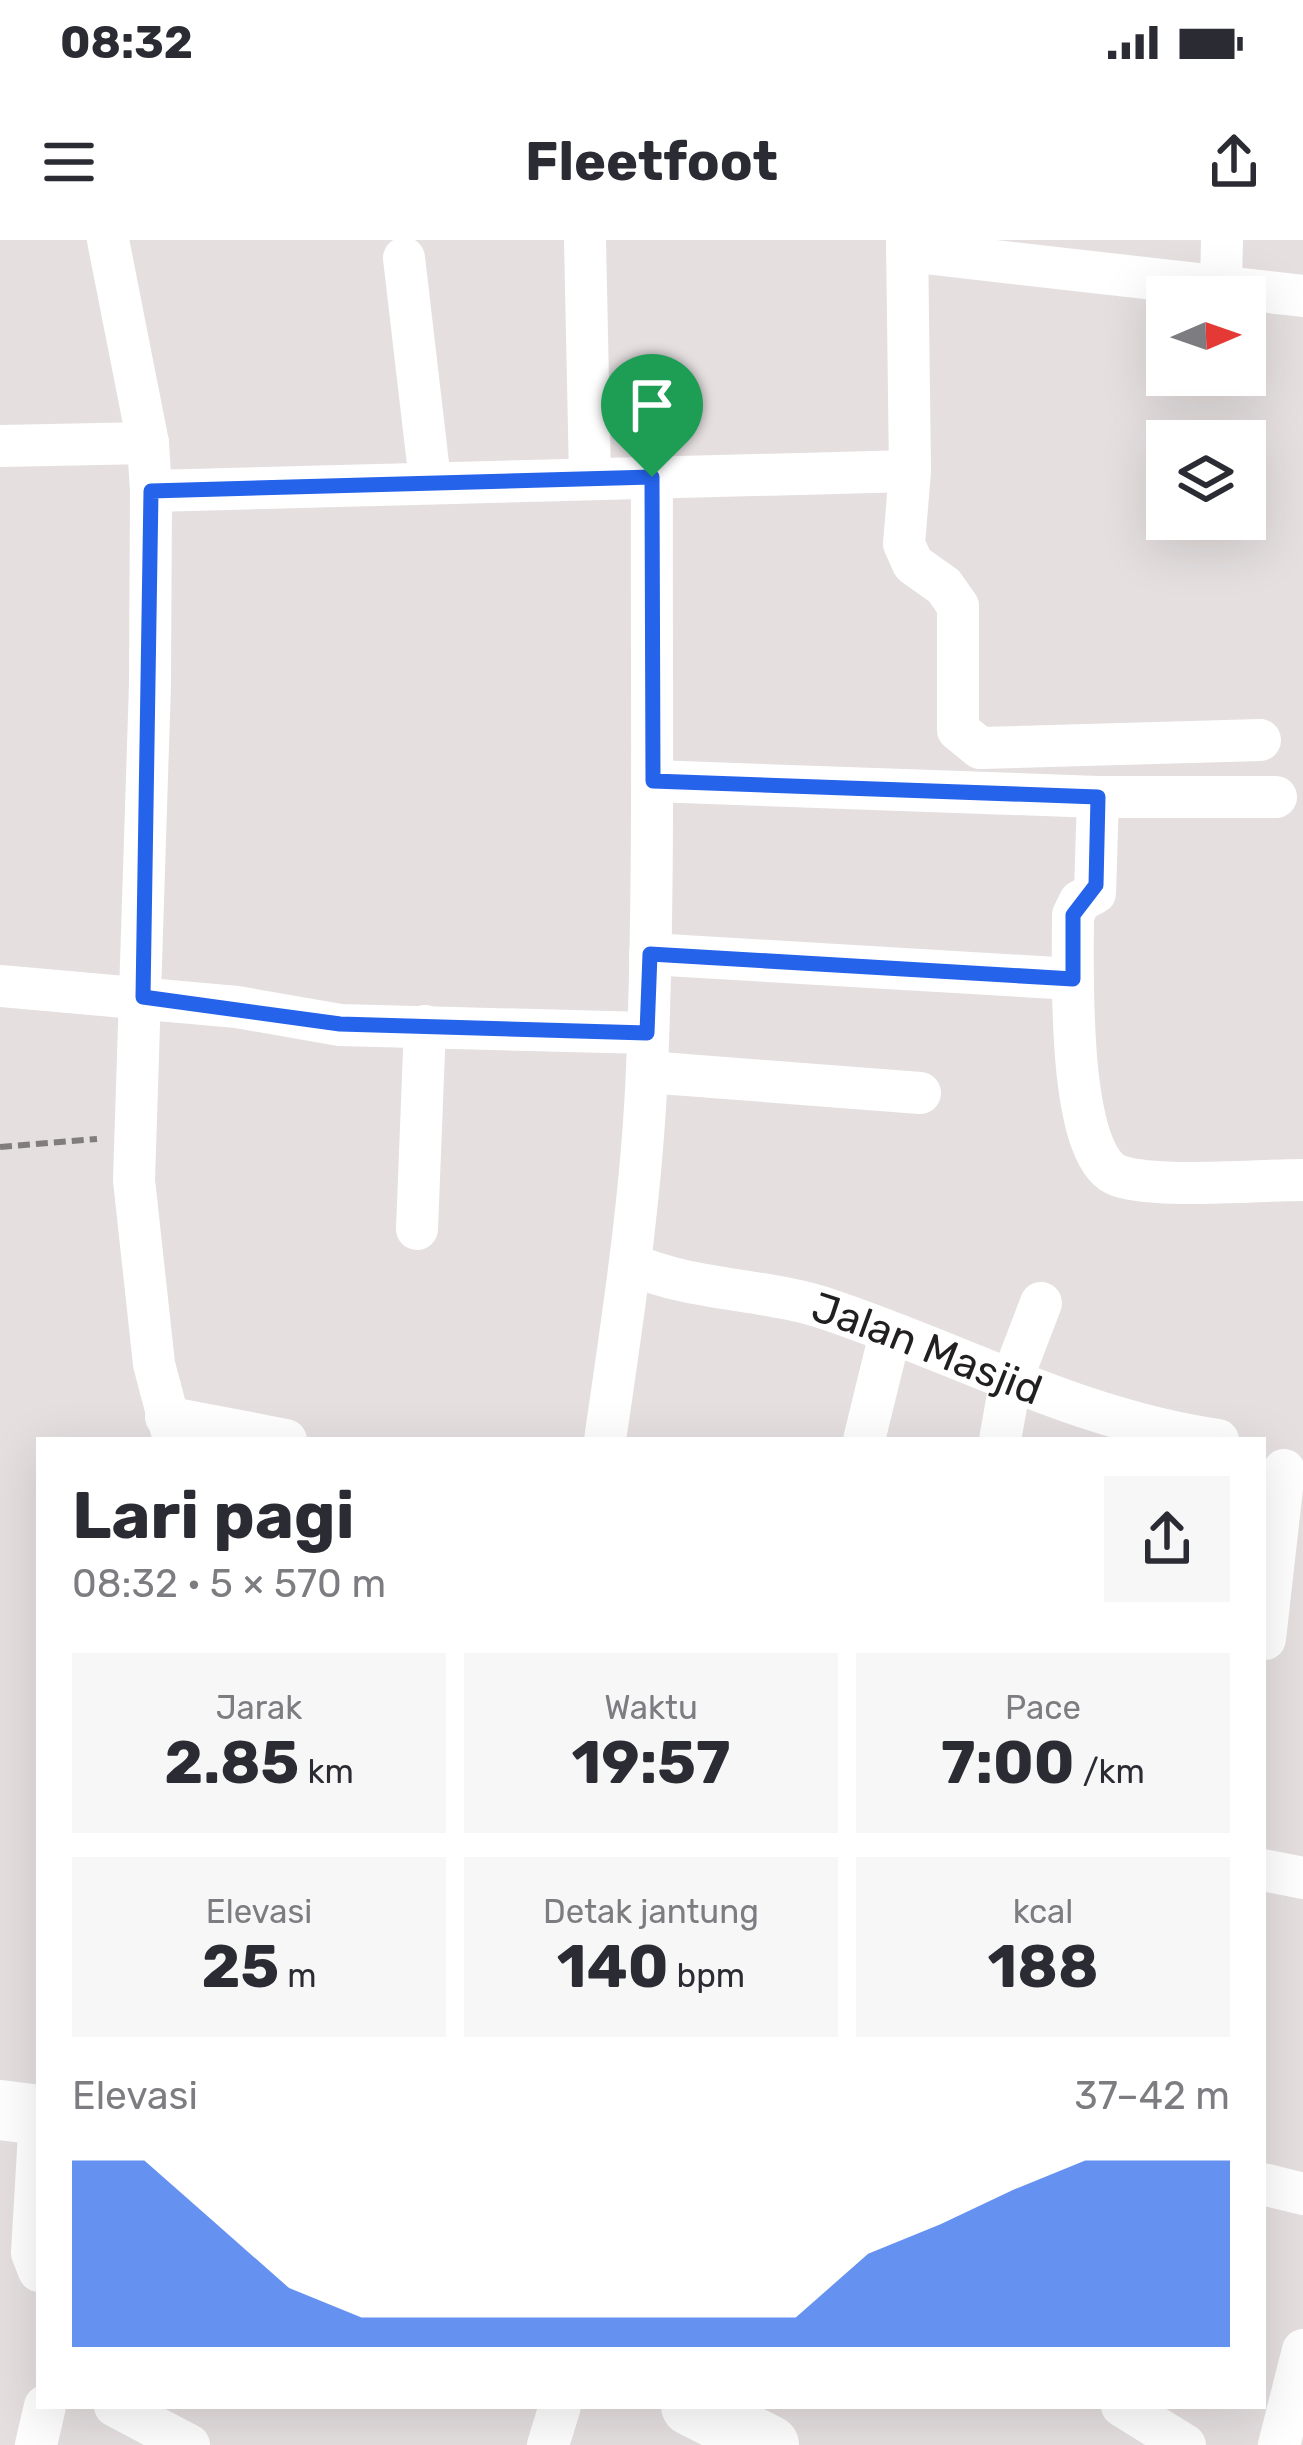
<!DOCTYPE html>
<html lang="id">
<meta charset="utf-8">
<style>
:root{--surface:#fff;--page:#f7f7f7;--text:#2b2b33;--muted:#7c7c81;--accent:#2563eb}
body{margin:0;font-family:Rubik,sans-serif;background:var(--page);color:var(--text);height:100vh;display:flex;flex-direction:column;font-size:45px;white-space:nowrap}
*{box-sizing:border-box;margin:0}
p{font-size:39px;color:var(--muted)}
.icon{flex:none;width:66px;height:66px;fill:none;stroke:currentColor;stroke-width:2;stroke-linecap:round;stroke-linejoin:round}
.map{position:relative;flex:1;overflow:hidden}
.details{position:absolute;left:36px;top:1197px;width:1230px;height:972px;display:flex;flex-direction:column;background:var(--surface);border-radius:0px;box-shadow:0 12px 48px #0002}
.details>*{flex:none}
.needle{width:78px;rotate:88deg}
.buttons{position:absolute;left:1146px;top:36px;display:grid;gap:24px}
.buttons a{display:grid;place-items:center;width:120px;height:120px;border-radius:0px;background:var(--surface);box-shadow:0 12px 48px #0002;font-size:60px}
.pin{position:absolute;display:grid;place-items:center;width:102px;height:102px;color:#fff;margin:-123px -51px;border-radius:50% 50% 50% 0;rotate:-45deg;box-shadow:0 0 12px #0007}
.pin .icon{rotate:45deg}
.round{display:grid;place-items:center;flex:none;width:126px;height:126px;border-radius:0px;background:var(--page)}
.head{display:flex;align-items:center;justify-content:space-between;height:204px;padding:0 36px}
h1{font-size:66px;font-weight:700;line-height:90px}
.stats{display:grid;grid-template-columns:repeat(3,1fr);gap:18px;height:204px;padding:12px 36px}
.stats div{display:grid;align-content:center;border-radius:0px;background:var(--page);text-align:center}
.stats b{font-size:60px;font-weight:700}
.stats small{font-size:33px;font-weight:400}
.stats p{font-size:33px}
.chart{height:336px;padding:24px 36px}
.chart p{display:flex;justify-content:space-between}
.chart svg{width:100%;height:216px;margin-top:12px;fill:var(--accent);opacity:.7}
.status{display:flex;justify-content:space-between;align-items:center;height:84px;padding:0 60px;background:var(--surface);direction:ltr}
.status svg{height:33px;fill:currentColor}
header{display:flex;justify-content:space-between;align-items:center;height:156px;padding:0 36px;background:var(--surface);font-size:54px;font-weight:700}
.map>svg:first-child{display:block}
</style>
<div class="status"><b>08:32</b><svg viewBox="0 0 49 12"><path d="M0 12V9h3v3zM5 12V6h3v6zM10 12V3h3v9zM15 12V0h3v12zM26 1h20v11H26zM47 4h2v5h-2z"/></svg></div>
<header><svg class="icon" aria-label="menu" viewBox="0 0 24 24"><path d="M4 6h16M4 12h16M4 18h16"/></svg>Fleetfoot<svg class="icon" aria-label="share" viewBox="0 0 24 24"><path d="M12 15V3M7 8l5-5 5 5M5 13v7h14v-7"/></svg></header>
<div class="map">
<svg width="1303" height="2205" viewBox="0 0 1303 2205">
<rect width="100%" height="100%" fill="#e5dfe0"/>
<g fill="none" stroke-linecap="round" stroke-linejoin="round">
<path stroke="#817d7e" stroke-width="6" stroke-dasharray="12 6" stroke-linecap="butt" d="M 0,907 L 97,899"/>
<g stroke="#fff" stroke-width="42">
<path d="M 108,0 L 148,203 L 151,251 L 150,444 L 134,940 L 154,1124 L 174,1200"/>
<path d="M 585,0 L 590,237"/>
<path d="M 907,0 L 910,231 L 904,304 L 913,324 L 944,346 L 958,366 L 958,490 L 980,508 L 1260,500"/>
<path d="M 907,11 L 1303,56"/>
<path d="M 404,18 L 430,241"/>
<path d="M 1221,43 L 1222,0"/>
<path d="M 0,206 L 148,203"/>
<path d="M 151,251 L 910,231"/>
<path d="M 653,541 L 1098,557 L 1276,557"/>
<path d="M 1098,557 L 1095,653 L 1080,661 L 1073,675 C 1073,726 1066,919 1119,936 C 1160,949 1256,940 1303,940"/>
<path d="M 650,714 L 1073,739"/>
<path d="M 0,746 L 237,767 L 340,785 L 647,793"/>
<path d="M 647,832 L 920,853"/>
<path d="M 417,989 L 425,786"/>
<path id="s1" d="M 631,1024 C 691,1051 764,1048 827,1069 C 962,1114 1075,1179 1218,1200"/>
<path d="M 166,1177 L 286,1200"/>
<path d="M 605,1200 C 623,1077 642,953 647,829 C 655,632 651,435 652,237"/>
<path d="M 864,1200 L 890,1094"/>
<path d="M 1000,1200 L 1010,1144 L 1041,1063"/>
<path d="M 1265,1399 L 1284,1230"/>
<path d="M 1263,1630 L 1303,1638"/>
<path d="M 39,1893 L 32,2013 L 39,2031"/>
<path d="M 1263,1944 L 1303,1954"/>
<path d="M 115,2166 L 189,2205"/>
<path d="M 1122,2166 L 1185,2205"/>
<path d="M 36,2205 L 45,2166"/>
<path d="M 548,2205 L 560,2166"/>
<path d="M 1279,2205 L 1303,2110"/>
</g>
<path stroke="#fff" stroke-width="60" d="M 0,1870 L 39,1875
M 691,2166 L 769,2205"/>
</g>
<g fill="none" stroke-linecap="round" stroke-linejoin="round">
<defs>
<path id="route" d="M 652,237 L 653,541 L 1098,557 L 1096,645 L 1073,675 L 1073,739 L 650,714 L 647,793 L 340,784 L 143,757 L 151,251 Z"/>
</defs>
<use href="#route" stroke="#fff" stroke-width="24"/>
<use href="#route" stroke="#2563eb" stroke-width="15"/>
</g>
<g text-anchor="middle" stroke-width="9" stroke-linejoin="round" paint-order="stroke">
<g font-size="42" fill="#211f1f" stroke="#fff">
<text dy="15" stroke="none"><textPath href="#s1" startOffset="309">Jalan Masjid</textPath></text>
</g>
</g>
</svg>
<div class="buttons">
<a><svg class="needle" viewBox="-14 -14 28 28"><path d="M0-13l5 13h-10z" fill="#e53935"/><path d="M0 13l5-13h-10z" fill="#7c7c81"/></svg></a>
<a><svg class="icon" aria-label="layers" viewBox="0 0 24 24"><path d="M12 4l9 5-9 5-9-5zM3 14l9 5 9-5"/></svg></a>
</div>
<div class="pin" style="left:652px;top:237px;background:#1e9e55"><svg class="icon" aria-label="arrive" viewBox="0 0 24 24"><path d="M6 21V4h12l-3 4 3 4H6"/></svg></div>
<section class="details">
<div class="head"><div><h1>Lari pagi</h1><p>08:32 · 5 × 570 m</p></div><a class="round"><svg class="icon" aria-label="share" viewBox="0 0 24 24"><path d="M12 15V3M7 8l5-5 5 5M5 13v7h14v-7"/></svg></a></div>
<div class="stats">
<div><p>Jarak</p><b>2.85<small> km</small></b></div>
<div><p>Waktu</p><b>19:57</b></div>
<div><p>Pace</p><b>7:00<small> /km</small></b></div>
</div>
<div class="stats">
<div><p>Elevasi</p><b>25<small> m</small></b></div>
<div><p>Detak jantung</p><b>140<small> bpm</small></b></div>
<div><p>kcal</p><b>188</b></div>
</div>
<div class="chart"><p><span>Elevasi</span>37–42 m</p>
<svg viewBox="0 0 160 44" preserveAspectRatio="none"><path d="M0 44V6L10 6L20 19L30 32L40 38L50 38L60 38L70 38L80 38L90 38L100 38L110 25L120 19L130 12L140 6L150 6L160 6V44z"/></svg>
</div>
</section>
</div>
